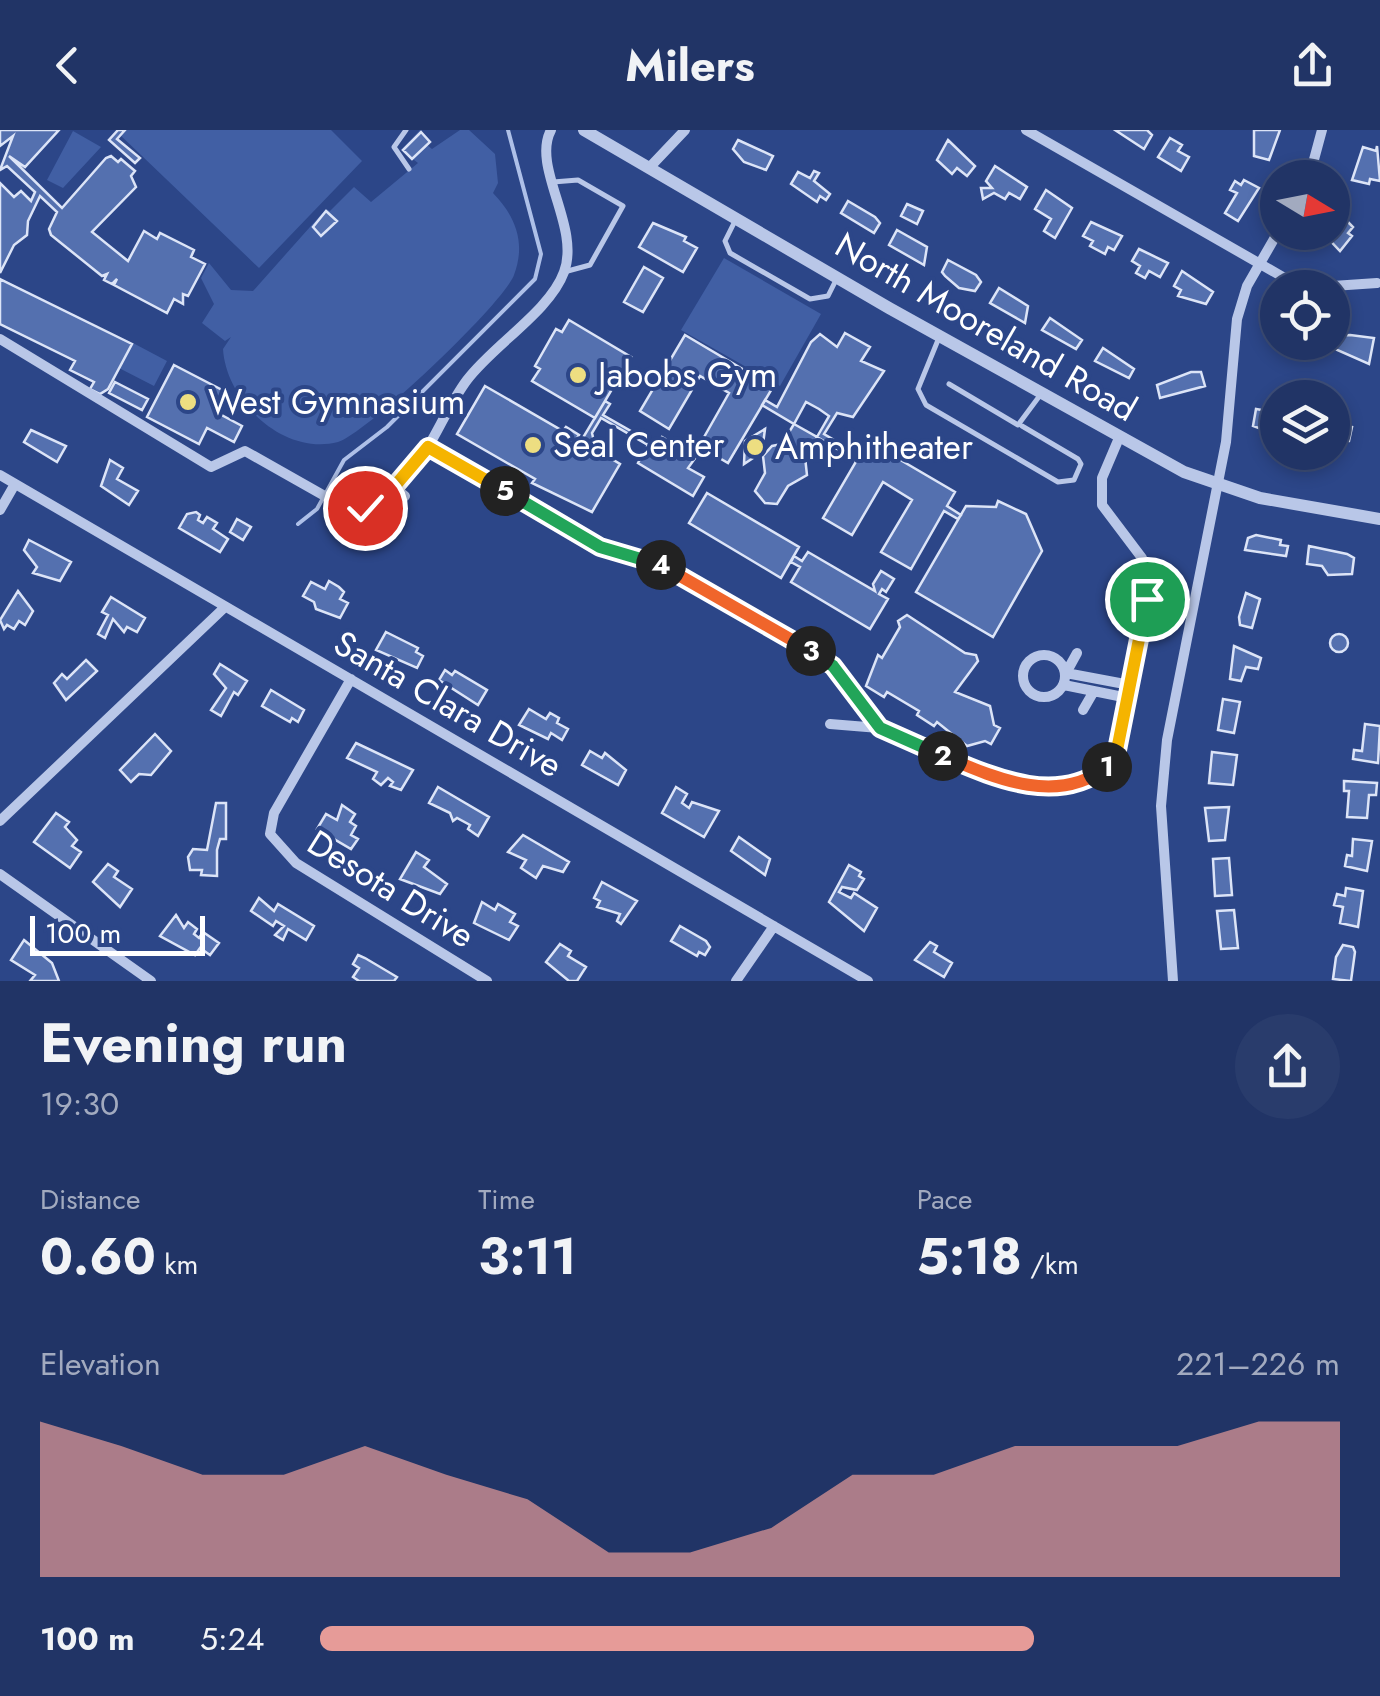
<!DOCTYPE html>
<meta charset="utf-8">
<style>
:root{--surface:#213466;--page:#293c6c;--text:#f1f3f6;--muted:#a2aabf;--line:#3e4f7a;--accent:#e69b98}
body{margin:0;font-family:Jost,sans-serif;background:var(--page);color:var(--text);height:100vh;display:flex;flex-direction:column;font-size:38px;white-space:nowrap}
*{box-sizing:border-box;margin:0}
p{font-size:32px;color:var(--muted)}
.icon{flex:none;width:55px;height:55px;fill:none;stroke:currentColor;stroke-width:2;stroke-linecap:round;stroke-linejoin:round}
.map{position:relative;height:851px;overflow:hidden}
.drawer{display:flex;flex-direction:column;background:var(--surface);flex:1}
.drawer>*{flex:none}
.needle{width:65px;rotate:100deg}
.tools{position:absolute;left:1260px;top:30px;display:grid;gap:20px}
.tools a{display:grid;place-items:center;width:90px;height:90px;border-radius:50%;background:var(--surface);box-shadow:0 5px 15px #0003,0 0 0 2px var(--line);font-size:50px}
.scale{position:absolute;left:30px;bottom:25px;width:175px;box-sizing:border-box;padding-left:10px;border:5px solid #fff;border-top:0;font-size:28px;line-height:35px;white-space:nowrap;color:#fff;-webkit-text-stroke:8px #2c4688;paint-order:stroke}
.pin{position:absolute;display:grid;place-items:center;width:85px;height:85px;color:#fff;margin:-42px;border:5px solid #fff;border-radius:50%;box-shadow:0 2px 10px #0007}
.km{position:absolute;width:50px;height:50px;margin:-25px;border-radius:50%;background:#222;color:#fff;font-size:28px;line-height:50px;text-align:center}
.round{display:grid;place-items:center;flex:none;width:105px;height:105px;border-radius:52px;background:var(--page)}
.overview{display:flex;align-items:center;justify-content:space-between;height:170px;padding:0 40px}
h1{font-size:55px;font-weight:700;line-height:75px}
.figures{display:grid;grid-template-columns:repeat(3,1fr);gap:15px;height:170px;padding:10px 40px}
.figures div{display:grid;align-content:center}
.figures b{font-size:50px;font-weight:700}
.figures small{font-size:28px;font-weight:400}
.figures p{font-size:28px}
.chart{height:280px;padding:20px 40px}
.chart p{display:flex;justify-content:space-between}
.chart svg{width:100%;height:180px;margin-top:10px;fill:var(--accent);opacity:.7}
ul{padding:0 40px;list-style:none;font-size:32px}
li{display:grid;grid-template-columns:160px 120px 1fr;align-items:center;height:75px}
li i{height:25px;border-radius:12px;background:var(--accent)}
header{display:flex;justify-content:space-between;align-items:center;height:130px;padding:0 40px;background:var(--surface);font-size:45px;font-weight:700}
.map>svg:first-child{display:block}
</style>
<header><svg class="icon" aria-label="back" viewBox="0 0 24 24"><path d="M15 5l-7 7 7 7"/></svg>Milers<svg class="icon" aria-label="share" viewBox="0 0 24 24"><path d="M12 15V3M7 8l5-5 5 5M5 13v7h14v-7"/></svg></header>
<div class="map">
<svg width="1380" height="851" viewBox="0 0 1380 851">
<rect width="100%" height="100%" fill="#2c4688"/>
<path fill="#415fa4" d="M 121,0 L 331,0 L 362,31 L 259,138 L 118,3 Z
M 420,0 L 431,12 L 427,15 L 432,19 L 460,0 L 469,0 L 495,24 L 498,53 L 493,63 C 516,87 526,113 514,145 C 504,173 366,304 338,312 C 282,326 226,270 223,219 L 231,207 L 225,211 L 202,193 L 214,174 L 201,148 L 209,133 L 231,160 L 253,161 L 326,79 L 330,81 L 354,57 L 371,72 L 418,33 L 401,20 Z
M 73,1 L 101,17 L 63,58 L 47,50 Z
M 724,128 L 821,184 L 780,256 L 681,200 Z
M 133,213 L 167,231 L 154,256 L 119,238 Z"/>
<g fill="none" stroke-linecap="round" stroke-linejoin="round">
<path stroke="#aec0e8" stroke-width="4" d="M 298,394 L 317,379 L 344,330 L 387,297 L 535,149 L 541,124 L 508,0"/>
</g>
<path fill="#5470af" stroke="#dce4f7" stroke-width="2.5" d="M 0,0 L 59,0 L 25,37 L 9,26 L 62,78 L 106,28 L 111,26 L 118,32 L 121,29 L 135,41 L 131,46 L 136,57 L 92,102 L 128,131 L 144,101 L 157,109 L 160,103 L 194,120 L 191,127 L 205,134 L 188,166 L 183,164 L 183,174 L 174,169 L 167,183 L 114,155 L 117,149 L 112,154 L 104,150 L 107,144 L 102,146 L 51,105 L 49,99 L 57,82 L 40,66 L 28,91 L 27,105 L 14,115 L 0,143 L 0,53 L 14,67 L 21,61 L 31,71 L 35,62 L 7,36 L 0,40 L 13,6 L 0,16 Z
M 118,0 L 125,0 L 117,9 L 140,28 L 135,33 L 109,10 Z
M 1115,0 L 1147,0 L 1152,5 L 1144,19 Z
M 1254,0 L 1280,0 L 1269,30 L 1254,26 Z
M 421,2 L 430,12 L 412,29 L 403,20 Z
M 1170,8 L 1182,15 L 1178,21 L 1189,27 L 1181,41 L 1158,27 Z
M 738,10 L 773,26 L 766,40 L 744,32 L 733,19 Z
M 948,10 L 975,36 L 967,46 L 957,38 L 952,44 L 937,30 Z
M 1377,16 L 1380,51 L 1370,49 L 1369,54 L 1352,50 L 1363,17 L 1376,21 Z
M 995,36 L 1027,57 L 1020,69 L 1009,63 L 1005,69 L 994,63 L 983,69 L 981,58 L 992,58 L 986,51 Z
M 814,41 L 819,43 L 814,51 L 830,64 L 826,70 L 820,66 L 817,72 L 791,54 L 798,42 L 810,48 Z
M 1244,50 L 1259,58 L 1238,91 L 1225,83 L 1237,63 L 1230,60 L 1235,51 L 1241,55 Z
M 1046,60 L 1072,78 L 1055,108 L 1044,101 L 1051,89 L 1035,79 Z
M 848,71 L 875,87 L 880,93 L 874,103 L 841,83 Z
M 907,74 L 923,81 L 917,94 L 901,86 Z
M 326,81 L 337,91 L 321,106 L 313,97 Z
M 1346,90 L 1353,97 L 1348,103 L 1352,106 L 1340,121 L 1322,102 L 1332,102 L 1332,91 L 1341,95 Z
M 1091,92 L 1122,106 L 1114,120 L 1108,117 L 1105,124 L 1090,116 L 1093,111 L 1083,106 Z
M 653,93 L 686,107 L 684,111 L 697,118 L 683,142 L 639,117 Z
M 897,100 L 927,117 L 924,135 L 889,115 Z
M 1139,119 L 1168,133 L 1160,147 L 1149,141 L 1145,148 L 1136,143 L 1140,136 L 1132,131 Z
M 948,130 L 976,145 L 981,152 L 975,161 L 959,158 L 945,146 L 942,142 Z
M 644,137 L 663,148 L 643,182 L 624,172 Z
M 1182,141 L 1213,162 L 1206,174 L 1178,166 L 1181,160 L 1174,156 Z
M 0,149 L 132,214 L 108,259 L 100,264 L 90,259 L 94,252 L 70,240 L 75,231 L 0,194 Z
M 999,158 L 1028,176 L 1025,193 L 990,173 Z
M 1050,188 L 1082,210 L 1076,219 L 1042,200 Z
M 569,190 L 631,227 L 595,288 L 532,251 L 540,239 L 535,236 L 556,199 L 562,202 Z
M 845,203 L 870,217 L 861,231 L 884,241 L 853,287 L 837,283 L 824,304 L 860,325 L 856,330 L 817,307 L 829,286 L 819,279 L 806,272 L 794,294 L 762,275 L 765,270 L 777,277 L 811,212 L 820,204 L 837,217 Z
M 685,205 L 773,257 L 728,333 L 699,316 L 729,263 L 700,246 L 669,299 L 640,281 Z
M 1350,205 L 1374,208 L 1369,234 L 1335,219 L 1337,206 Z
M 1103,218 L 1134,239 L 1129,248 L 1095,231 Z
M 174,235 L 226,262 L 216,282 L 242,296 L 234,312 L 207,298 L 199,314 L 147,287 Z
M 1191,242 L 1201,242 L 1205,256 L 1160,268 L 1157,255 Z
M 115,252 L 148,269 L 142,280 L 109,263 Z
M 485,256 L 563,301 L 566,297 L 579,305 L 577,308 L 620,334 L 592,382 L 532,353 L 535,349 L 457,304 Z
M 605,271 L 610,274 L 603,285 L 657,316 L 655,319 L 601,288 L 592,303 L 596,320 L 581,311 Z
M 1274,275 L 1278,275 L 1278,305 L 1253,296 L 1256,279 L 1273,282 Z
M 1332,287 L 1341,289 L 1340,295 L 1352,297 L 1349,311 L 1332,310 Z
M 794,294 L 817,307 L 805,327 L 807,345 L 788,356 L 777,374 L 765,373 L 755,361 L 765,343 L 763,326 L 772,316 L 782,314 Z
M 765,299 L 762,322 L 744,334 L 745,311 Z
M 31,300 L 66,316 L 57,332 L 24,312 Z
M 662,307 L 696,327 L 688,338 L 704,347 L 693,366 L 638,333 L 648,315 L 655,319 Z
M 868,311 L 955,362 L 947,376 L 961,385 L 958,389 L 944,381 L 911,439 L 881,422 L 912,370 L 883,352 L 852,405 L 823,388 Z
M 110,330 L 123,338 L 117,349 L 138,361 L 129,375 L 101,356 Z
M 707,363 L 799,417 L 781,448 L 689,393 Z
M 998,371 L 1026,384 L 1042,421 L 993,507 L 916,462 L 966,376 L 996,377 Z
M 196,382 L 200,385 L 198,390 L 203,393 L 207,387 L 217,393 L 213,399 L 228,409 L 220,422 L 179,398 L 187,384 Z
M 237,389 L 251,397 L 243,410 L 230,402 Z
M 1256,405 L 1281,410 L 1280,415 L 1288,416 L 1286,426 L 1245,420 L 1248,408 Z
M 29,410 L 71,432 L 60,451 L 33,443 L 37,437 L 24,420 Z
M 1309,416 L 1347,424 L 1354,428 L 1352,444 L 1328,445 L 1322,436 L 1307,434 Z
M 808,422 L 875,461 L 873,454 L 881,441 L 894,449 L 886,462 L 882,459 L 879,464 L 888,469 L 870,499 L 791,452 L 800,437 L 791,432 L 794,426 L 802,431 Z
M 329,451 L 339,457 L 344,462 L 340,469 L 348,473 L 340,488 L 316,479 L 314,472 L 303,466 L 311,452 L 325,459 Z
M 18,461 L 33,481 L 25,495 L 19,491 L 14,499 L 7,495 L 4,499 L 0,490 Z
M 1246,463 L 1260,469 L 1252,498 L 1240,495 L 1239,487 Z
M 111,467 L 145,488 L 137,502 L 127,497 L 124,502 L 113,489 L 105,508 L 98,504 L 108,485 L 102,482 Z
M 907,485 L 965,523 L 976,525 L 978,531 L 955,562 L 990,576 L 994,595 L 1000,598 L 991,614 L 985,611 L 967,616 L 937,592 L 934,596 L 917,585 L 919,581 L 887,562 L 884,567 L 866,556 L 878,525 L 882,528 L 900,497 L 898,491 Z
M 386,502 L 418,518 L 416,522 L 423,526 L 417,538 L 376,520 Z
M1330 513a9 9 0 1 1 18 0a9 9 0 1 1-18 0Z
M 1234,516 L 1261,528 L 1258,539 L 1246,537 L 1241,551 L 1230,549 Z
M 86,530 L 97,541 L 66,570 L 54,553 L 62,544 L 67,549 Z
M 220,534 L 247,551 L 238,565 L 234,562 L 221,586 L 211,580 L 226,558 L 214,544 Z
M 445,540 L 452,545 L 455,541 L 487,560 L 478,575 L 439,550 Z
M 271,560 L 304,580 L 298,592 L 292,588 L 290,592 L 262,576 Z
M 1223,569 L 1240,572 L 1234,603 L 1218,600 Z
M 529,579 L 546,589 L 550,583 L 559,588 L 557,593 L 568,599 L 562,610 L 551,603 L 548,609 L 519,595 Z
M 1365,594 L 1380,596 L 1378,633 L 1353,629 L 1354,620 L 1362,621 Z
M 155,604 L 171,621 L 151,645 L 139,644 L 131,652 L 120,640 Z
M 356,613 L 413,640 L 401,660 L 390,656 L 393,652 L 388,648 L 381,655 L 373,649 L 377,642 L 347,628 Z
M 590,621 L 602,628 L 605,623 L 626,640 L 618,655 L 582,635 Z
M 1212,622 L 1237,625 L 1233,655 L 1209,653 Z
M 1344,651 L 1377,653 L 1376,665 L 1369,665 L 1367,688 L 1347,687 L 1349,661 L 1344,661 Z
M 438,657 L 489,687 L 478,706 L 468,699 L 470,695 L 457,688 L 453,691 L 450,683 L 429,673 Z
M 676,657 L 687,664 L 682,673 L 689,678 L 692,672 L 719,681 L 704,707 L 662,683 Z
M 216,673 L 226,673 L 226,709 L 220,709 L 217,720 L 217,746 L 201,745 L 202,740 L 190,740 L 188,727 L 193,719 L 207,720 Z
M 342,675 L 355,684 L 350,692 L 356,696 L 351,705 L 358,709 L 351,719 L 317,699 L 326,684 L 337,690 Z
M 1229,677 L 1225,710 L 1209,711 L 1205,678 Z
M 56,683 L 69,692 L 65,697 L 77,710 L 72,716 L 81,722 L 70,738 L 34,712 Z
M 523,705 L 569,732 L 563,742 L 543,736 L 536,748 L 521,738 L 526,730 L 508,722 Z
M 739,707 L 770,729 L 765,745 L 731,721 Z
M 1353,709 L 1372,711 L 1367,741 L 1345,736 L 1347,725 L 1352,726 Z
M 416,722 L 429,730 L 424,737 L 447,754 L 440,764 L 400,749 Z
M 1229,728 L 1232,765 L 1215,766 L 1213,729 Z
M 108,734 L 118,741 L 114,747 L 132,759 L 120,777 L 93,752 Z
M 849,735 L 861,742 L 859,746 L 864,749 L 857,760 L 842,757 L 839,762 L 851,768 L 854,763 L 877,778 L 864,801 L 829,772 Z
M 602,752 L 637,771 L 621,794 L 617,791 L 620,784 L 597,777 L 600,771 L 594,768 Z
M 1346,758 L 1363,761 L 1358,797 L 1340,793 L 1343,777 L 1334,775 L 1337,764 L 1345,766 Z
M 259,768 L 274,781 L 278,774 L 314,796 L 306,810 L 288,799 L 283,810 L 275,805 L 284,796 L 276,791 L 273,796 L 251,781 Z
M 482,772 L 495,780 L 498,774 L 515,784 L 510,792 L 518,796 L 509,810 L 474,793 Z
M 1234,780 L 1238,818 L 1221,819 L 1217,781 Z
M 176,785 L 184,798 L 188,792 L 197,799 L 194,804 L 199,808 L 203,802 L 219,813 L 210,825 L 200,818 L 195,825 L 160,806 Z
M 680,796 L 706,811 L 710,817 L 705,825 L 699,822 L 697,826 L 671,811 Z
M 24,810 L 52,833 L 59,851 L 30,851 L 35,845 L 11,830 Z
M 930,812 L 937,816 L 934,822 L 952,833 L 944,847 L 915,830 Z
M 560,814 L 571,821 L 568,826 L 586,837 L 577,851 L 569,851 L 546,832 Z
M 1343,815 L 1353,817 L 1355,822 L 1351,851 L 1333,849 L 1336,827 Z
M 358,825 L 365,828 L 397,847 L 394,851 L 359,851 L 353,847 L 359,838 L 353,834 Z"/>
<g fill="none" stroke-linecap="round" stroke-linejoin="round">
<path stroke="#b9c7e8" stroke-width="5" d="M 406,0 L 394,17 L 409,39
M 553,52 L 578,50 L 623,76 L 590,135 L 564,142
M 735,91 L 725,111 L 730,123 L 810,169 L 828,166 L 836,150
M 938,210 L 918,259 L 926,275 L 1058,352 L 1074,350 L 1081,334 L 1078,329 L 1022,296
M 949,254 L 1018,295 L 1041,264"/>
<path stroke="#b9c7e8" stroke-width="10" d="M 551,0 C 531,37 581,97 564,142 C 550,181 492,216 467,250 C 452,270 441,295 428,317 L 601,417 L 668,438 L 827,530 L 880,599 L 999,649 L 1059,656 L 1093,647 L 1114,627 L 1149,460 L 1142,428 L 1102,375 L 1102,348 L 1119,308
M 1026,0 L 1283,147 L 1318,157 L 1377,153
M 649,38 L 685,0
M 1309,48 L 1322,0
M 0,209 L 211,337 L 245,321 L 346,378 L 365,378 L 394,357
M 0,345 L 868,851
M 405,366 L 394,357 L 428,317
M 0,380 L 15,354
M 1077,523 L 1066,543 L 1130,555
M1023 546a21 21 0 1 1 42 0a21 21 0 1 1-42 0Z
M 351,549 L 274,683 L 270,704 L 296,733 L 487,851
M 1064,555 L 1128,568
M 1083,580 L 1094,561
M 830,594 L 879,598
M 0,691 L 225,477
M 0,744 L 151,851
M 736,851 L 774,796
M 1173,851 L 1161,676 L 1167,610 L 1226,312 L 1237,189 L 1247,156 L 1278,102"/>
<path stroke="#b9c7e8" stroke-width="12" d="M 584,0 L 889,178 L 1184,342 L 1260,368 L 1380,389"/>
</g>
<g fill="none" stroke-linecap="round" stroke-linejoin="round">
<defs>
<path id="split-1" d="M 1107,637 L 1117,620 L 1147,469"/>
<path id="split-2" d="M 943,626 C 995,648 1057,676 1107,637"/>
<path id="split-3" d="M 811,521 L 833,536 L 880,598 L 943,626"/>
<path id="split-4" d="M 661,435 L 811,521"/>
<path id="split-5" d="M 505,361 L 600,417 L 661,435"/>
<path id="split-6" d="M 365,378 L 394,357 L 428,317 L 505,361"/>
</defs>
<use href="#split-1" stroke="#fff" stroke-width="20"/>
<use href="#split-2" stroke="#fff" stroke-width="20"/>
<use href="#split-3" stroke="#fff" stroke-width="20"/>
<use href="#split-4" stroke="#fff" stroke-width="20"/>
<use href="#split-5" stroke="#fff" stroke-width="20"/>
<use href="#split-6" stroke="#fff" stroke-width="20"/>
<use href="#split-1" stroke="#f5b400" stroke-width="12"/>
<use href="#split-2" stroke="#f0652b" stroke-width="12"/>
<use href="#split-3" stroke="#22a559" stroke-width="12"/>
<use href="#split-4" stroke="#f0652b" stroke-width="12"/>
<use href="#split-5" stroke="#22a559" stroke-width="12"/>
<use href="#split-6" stroke="#f5b400" stroke-width="12"/>
</g>
<g fill="#edde81" stroke="#2c4688" stroke-width="4">
<circle cx="578" cy="245" r="10"/>
<circle cx="188" cy="272" r="10"/>
<circle cx="533" cy="315" r="10"/>
<circle cx="755" cy="317" r="10"/>
</g>
<g text-anchor="middle" stroke-width="8" stroke-linejoin="round" paint-order="stroke">
<g font-size="35" fill="#fff" stroke="#2c4688">
<text transform="translate(986 197) rotate(30)" y="12">North Mooreland Road</text>
<text transform="translate(448 574) rotate(30)" y="12">Santa Clara Drive</text>
<text transform="translate(391 759) rotate(32)" y="12">Desota Drive</text>
</g>
<g font-size="35" fill="#fff" stroke="#2c4688" text-anchor="start">
<text x="598" y="257">Jabobs Gym</text>
<text x="208" y="284">West Gymnasium</text>
<text x="553" y="327">Seal Center</text>
<text x="775" y="329">Amphitheater</text>
</g>
</g>
</svg>
<div class="tools">
<a><svg class="needle" viewBox="-14 -14 28 28"><path d="M0-13l5 13h-10z" fill="#e53935"/><path d="M0 13l5-13h-10z" fill="#a2aabf"/></svg></a>
<a><svg class="icon" aria-label="locate" viewBox="0 0 24 24"><circle cx="12" cy="12" r="6"/><path d="M12 2v4M12 18v4M2 12h4M18 12h4"/></svg></a>
<a><svg class="icon" aria-label="layers" viewBox="0 0 24 24"><path d="M12 4l9 5-9 5-9-5zM3 14l9 5 9-5"/></svg></a>
</div>
<div class="scale">100 m</div>
<div class="pin" style="left:1147px;top:469px;background:#1e9e55"><svg class="icon" aria-label="arrive" viewBox="0 0 24 24"><path d="M6 21V4h12l-3 4 3 4H6"/></svg></div>
<div class="pin" style="left:365px;top:378px;background:#d93025"><svg class="icon" aria-label="check" viewBox="0 0 24 24"><path d="M5 12l5 5 9-10"/></svg></div>
<b class="km" style="left:1107px;top:637px">1</b>
<b class="km" style="left:943px;top:626px">2</b>
<b class="km" style="left:811px;top:521px">3</b>
<b class="km" style="left:661px;top:435px">4</b>
<b class="km" style="left:505px;top:361px">5</b>
</div>
<section class="drawer">
<div class="overview"><div><h1>Evening run</h1><p>19:30</p></div><a class="round"><svg class="icon" aria-label="share" viewBox="0 0 24 24"><path d="M12 15V3M7 8l5-5 5 5M5 13v7h14v-7"/></svg></a></div>
<div class="figures">
<div><p>Distance</p><b>0.60<small> km</small></b></div>
<div><p>Time</p><b>3:11</b></div>
<div><p>Pace</p><b>5:18<small> /km</small></b></div>
</div>
<div class="chart"><p><span>Elevation</span>221–226 m</p>
<svg viewBox="0 0 160 44" preserveAspectRatio="none"><path d="M0 44V6L10 12L20 19L30 19L40 12L50 19L60 25L70 38L80 38L90 32L100 19L110 19L120 12L130 12L140 12L150 6L160 6V44z"/></svg>
</div>
<ul>
<li><b>100 m</b>5:24<i style="width:70%"></i></li>
</ul>
</section>
